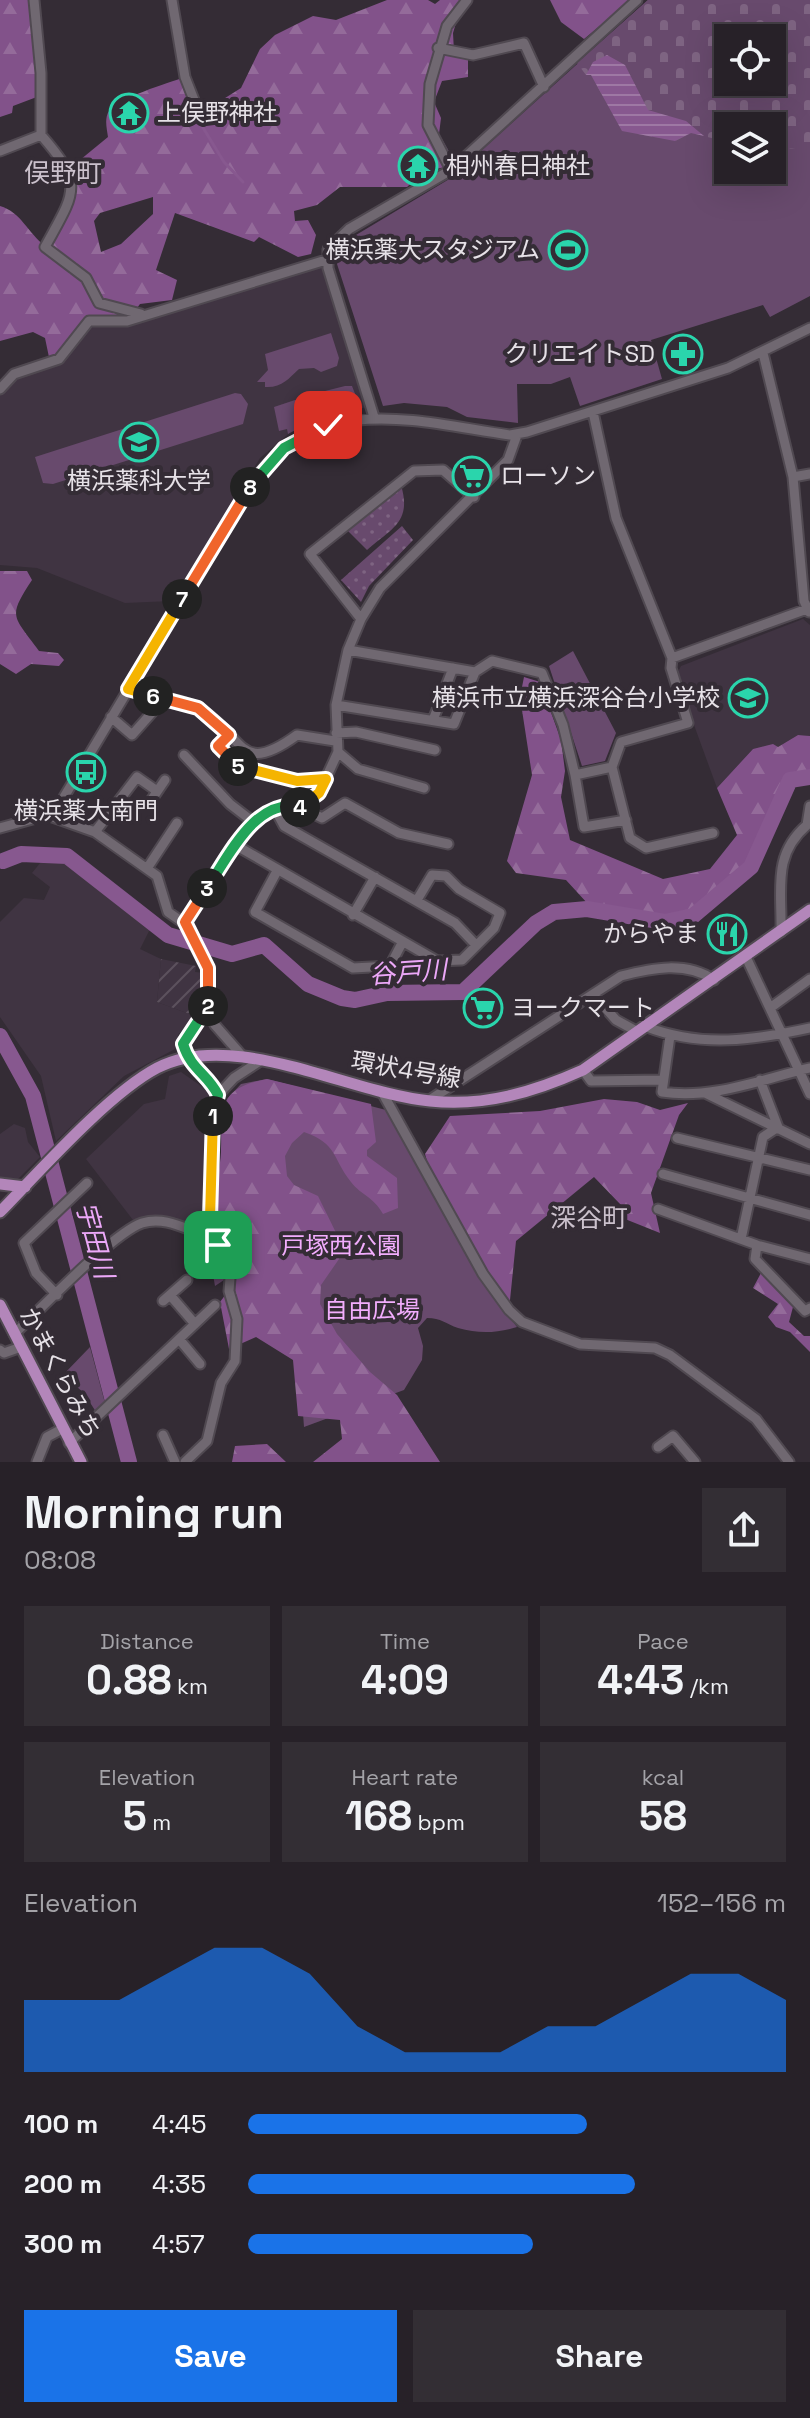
<!DOCTYPE html>
<meta charset="utf-8">
<style>
:root{--surface:#272128;--page:#332e34;--text:#f1f3f6;--muted:#a4a3a8;--line:#433e45;--accent:#1a73e8}
body{margin:0;font-family:"Space Grotesk","Noto Sans JP",sans-serif;background:var(--page);color:var(--text);height:100vh;display:flex;flex-direction:column;font-size:30px;white-space:nowrap}
*{box-sizing:border-box;margin:0}
p{font-size:26px;color:var(--muted)}
.icon{flex:none;width:44px;height:44px;fill:none;stroke:currentColor;stroke-width:2;stroke-linecap:round;stroke-linejoin:round}
.map{position:relative;height:1462px;overflow:hidden}
.sheet{display:flex;flex-direction:column;background:var(--surface);flex:1}
.sheet>*{flex:none}
.controls{position:absolute;left:714px;top:24px;display:grid;gap:16px}
.controls a{display:grid;place-items:center;width:72px;height:72px;border-radius:0px;background:var(--surface);box-shadow:0 8px 32px #0002,0 0 0 2px var(--line);font-size:40px}
.pin{position:absolute;display:grid;place-items:center;width:68px;height:68px;color:#fff;margin:-34px;border-radius:16px;box-shadow:0 4px 12px #0006}
.km{position:absolute;width:40px;height:40px;margin:-20px;border-radius:50%;background:#222;color:#fff;font-size:22px;line-height:40px;text-align:center}
.round{display:grid;place-items:center;flex:none;width:84px;height:84px;border-radius:0px;background:var(--page)}
.headline{display:flex;align-items:center;justify-content:space-between;height:136px;padding:0 24px}
h1{font-size:44px;font-weight:700;line-height:60px}
.metrics{display:grid;grid-template-columns:repeat(3,1fr);gap:12px;height:136px;padding:8px 24px}
.metrics div{display:grid;align-content:center;border-radius:0px;background:var(--page);text-align:center}
.metrics b{font-size:40px;font-weight:700}
.metrics small{font-size:22px;font-weight:400}
.metrics p{font-size:22px}
.chart{height:224px;padding:16px 24px}
.chart p{display:flex;justify-content:space-between}
.chart svg{width:100%;height:144px;margin-top:8px;fill:var(--accent);opacity:.7}
.action{display:flex;gap:16px;margin-top:auto;padding:16px 24px}
.action a{flex:1;height:92px;border-radius:0px;background:var(--accent);color:#fff;font-size:32px;font-weight:700;line-height:92px;text-align:center}
.action a+a{background:var(--page);color:var(--text)}
ul{padding:0 24px;list-style:none;font-size:26px}
li{display:grid;grid-template-columns:128px 96px 1fr;align-items:center;height:60px}
li i{height:20px;border-radius:10px;background:var(--accent)}
.map>svg:first-child{display:block}
</style>
<div class="map">
<svg width="810" height="1462" viewBox="0 0 810 1462">
<defs>
<pattern id="industrial-furrows" width="10" height="10" patternUnits="userSpaceOnUse" patternTransform="scale(2)"><rect width="10" height="10" fill="#403442"/><path d="M-1 1l2-2M0 10L10 0M9 11l2-2" fill="none" stroke="#5c515d"/></pattern>
<pattern id="forest-firs" width="22" height="20" patternUnits="userSpaceOnUse" patternTransform="scale(2)"><rect width="22" height="20" fill="#82528a"/><path d="M5 1l3.5 6h-7zM16 11l3.5 6h-7z" fill="#946b9a"/></pattern>
<pattern id="cemetery-stones" width="16" height="16" patternUnits="userSpaceOnUse" patternTransform="scale(2)"><rect width="16" height="16" fill="#684a6d"/><path d="M2 7V4a2 2 0 0 1 4 0v3zM10 15v-3a2 2 0 0 1 4 0v3z" fill="#7e6482"/></pattern>
<pattern id="garden-dots" width="8" height="8" patternUnits="userSpaceOnUse" patternTransform="scale(2)"><rect width="8" height="8" fill="#684a6d"/><path d="M2 2h.1M6 6h.1" fill="none" stroke="#7e6482" stroke-width="1.8" stroke-linecap="round"/></pattern>
<pattern id="water-rules" width="6" height="5" patternUnits="userSpaceOnUse" patternTransform="scale(2)"><rect width="6" height="5" fill="#87588f"/><path d="M0 2.5h6" fill="none" stroke="#9e78a4"/></pattern>
</defs>
<rect width="100%" height="100%" fill="#342c35"/>
<path fill="#403442" d="M 316,265 L 323,266 L 367,407 L 316,419 L 293,430 L 260,458 L 171,601 L 125,603 L 37,568 L 0,565 L 0,389 L 14,374 L 59,359 L 89,321 L 127,321 L 239,292 L 244,286 Z
M 803,619 L 810,625 L 810,736 L 798,735 L 778,747 L 753,749 L 717,788 L 694,725 L 678,672 L 681,666 Z
M 58,856 L 150,929 L 140,949 L 161,959 L 157,1002 L 195,1016 L 178,1035 L 177,1048 L 124,1076 L 56,1141 L 41,1076 L 0,1017 L 0,922 L 24,898 L 44,900 L 50,887 L 32,873 L 45,857 Z
M 181,1072 L 208,1091 L 209,1096 L 204,1129 L 208,1149 L 204,1204 L 197,1228 L 156,1217 L 133,1220 L 86,1159 L 144,1104 L 165,1099 L 169,1076 Z
M 14,1124 L 25,1128 L 28,1142 L 40,1157 L 18,1179 L 7,1181 L 0,1178 L 0,1134 Z"/>
<path fill="url(#industrial-furrows)" d="M 161,959 L 196,966 L 195,972 L 204,973 L 202,1008 L 195,1016 L 157,1002 Z"/>
<path fill="#684a6d" fill-rule="evenodd" d="M 648,0 L 810,0 L 810,296 L 770,317 L 763,305 L 651,340 L 662,379 L 580,406 L 570,377 L 551,384 L 517,384 L 518,423 L 467,417 L 447,407 L 404,403 L 383,406 L 337,264 L 338,251 L 346,241 L 451,178 ZM 728,38 L 772,38 L 772,82 L 728,82 ZM 728,126 L 772,126 L 772,170 L 728,170 Z
M 331,333 L 339,358 L 337,366 L 321,372 L 314,368 L 299,369 C 288,379 282,388 265,387 L 265,382 L 257,382 L 268,370 L 265,354 Z
M 345,386 L 352,386 L 359,404 L 356,409 L 316,419 L 288,434 L 287,429 L 279,431 L 274,407 L 295,400 L 314,404 L 325,391 Z
M 235,393 L 241,394 L 248,404 L 243,424 L 53,484 L 43,483 L 35,457 Z
M 573,651 L 616,733 L 605,761 L 582,766 L 549,666 Z
M 267,1079 L 386,1110 L 424,1170 L 483,1282 L 517,1327 C 497,1333 479,1334 458,1328 C 446,1324 441,1318 427,1318 L 418,1328 L 423,1346 L 422,1360 L 404,1390 L 304,1427 L 299,1360 L 234,1260 L 221,1233 L 216,1207 L 222,1148 L 219,1123 L 227,1099 L 241,1084 Z
M 211,1230 L 228,1267 L 227,1278 L 215,1286 L 212,1269 L 195,1240 Z
M 90,1347 L 105,1403 L 96,1412 L 84,1393 L 63,1375 Z"/>
<path fill="url(#forest-firs)" fill-rule="evenodd" d="M 0,0 L 34,0 L 42,95 L 13,106 L 12,113 L 0,117 Z
M 387,0 L 428,0 L 435,4 L 440,0 L 463,0 L 453,33 L 454,52 L 468,58 L 468,77 L 442,81 L 434,102 L 441,118 L 439,134 L 451,155 L 449,166 L 423,172 L 407,187 L 340,187 L 317,205 L 294,211 L 295,221 L 308,220 L 316,235 L 311,254 L 298,257 L 259,237 L 254,242 L 175,213 L 156,270 L 177,280 L 172,300 L 140,304 L 127,321 L 89,321 L 50,362 L 45,338 L 33,332 L 0,341 L 0,206 C 21,212 28,233 45,246 L 69,199 L 69,169 L 108,137 C 107,129 104,119 109,111 C 118,98 168,83 185,77 L 194,100 L 214,105 L 241,88 L 260,49 L 275,35 L 313,16 L 336,20 ZM 153,197 L 153,214 L 121,244 L 101,252 L 94,221 L 100,213 Z
M 550,0 L 631,0 L 584,39 L 561,22 Z
M 0,571 L 27,571 L 32,580 C 7,618 13,615 39,651 L 58,653 L 64,660 L 59,666 L 31,664 L 16,674 L 0,664 Z
M 524,677 L 540,682 L 561,740 L 565,771 L 561,797 L 570,840 L 663,879 L 710,869 L 737,835 L 717,788 L 753,749 L 773,744 L 778,747 L 798,735 L 810,736 L 810,777 L 790,780 L 751,867 L 685,915 L 666,918 L 588,904 L 566,880 L 516,873 L 507,861 L 532,775 L 520,697 Z
M 267,1079 L 371,1104 L 376,1142 L 367,1150 L 367,1156 L 397,1178 L 398,1208 L 383,1214 C 373,1196 362,1196 351,1182 C 332,1158 338,1144 304,1132 L 292,1143 L 285,1156 L 287,1176 L 294,1185 L 318,1196 L 340,1241 L 339,1259 L 321,1285 L 320,1304 L 337,1334 L 370,1372 L 397,1395 L 440,1462 L 313,1462 L 342,1439 L 340,1420 L 298,1416 L 293,1360 L 256,1337 L 229,1349 L 220,1302 C 249,1266 220,1245 216,1208 C 215,1190 220,1170 221,1152 C 224,1109 215,1089 267,1079 Z
M 604,1099 L 637,1102 L 660,1110 L 688,1103 L 679,1115 L 651,1193 L 660,1233 L 620,1217 L 621,1205 L 594,1177 L 516,1241 L 509,1310 L 432,1178 L 425,1154 L 450,1116 L 540,1111 Z
M 761,1273 L 793,1307 L 789,1322 L 804,1336 L 810,1336 L 810,1352 L 790,1332 L 776,1327 L 768,1317 L 778,1304 L 753,1288 Z
M 267,1444 L 286,1462 L 232,1462 L 235,1446 Z"/>
<path fill="url(#cemetery-stones)" fill-rule="evenodd" d="M 648,0 L 810,0 L 810,147 L 772,150 L 772,126 L 728,126 L 728,142 L 691,133 L 675,141 L 622,131 L 591,75 L 586,75 L 577,63 ZM 728,38 L 772,38 L 772,82 L 728,82 Z"/>
<path fill="url(#garden-dots)" d="M 401,485 C 412,522 392,528 367,550 L 345,528 Z
M 402,526 L 413,540 L 369,586 L 361,602 L 341,580 Z"/>
<path fill="url(#water-rules)" d="M 607,55 L 625,65 L 648,110 L 686,121 L 704,136 L 691,133 L 675,141 L 622,131 L 591,75 L 586,75 L 593,62 Z"/>
<g fill="none" stroke-linecap="round" stroke-linejoin="round">
<path stroke="#87588f" stroke-width="3" d="M 191,108 L 224,162 L 243,182"/>
<path stroke="#87588f" stroke-width="16" d="M 3,861 L 21,854 L 67,856 L 168,935 L 232,954 L 264,945 L 308,984 L 342,998 L 355,1000 L 387,993 L 463,992 L 536,923 L 554,912 L 587,909 L 665,922 L 693,916 L 751,867 L 790,780 L 810,777
M 0,1036 L 33,1096 L 129,1462"/>
<defs>
<path id="minor" d="M 34,0 L 41,73 L 41,135
M 172,0 L 185,77 L 194,100
M 438,48 L 473,55 L 524,43 L 544,87
M 0,151 L 41,135 C 85,185 75,192 45,247 L 86,278 L 99,303 L 141,314
M 451,170 L 428,125 L 430,84 L 447,26 L 467,0
M 763,353 L 793,477 L 804,601 L 809,612
M 0,389 L 14,374 L 59,359 L 89,321 L 127,321 L 326,260
M 593,412 L 616,518 L 672,658 L 807,609
M 374,417 L 328,268 L 328,249 L 349,229 L 451,170 L 637,0
M 793,477 L 810,474
M 361,619 L 310,554 L 414,471 L 443,470 L 474,497
M 348,650 L 475,672 L 492,661 L 542,673 L 563,725 L 575,775 L 612,767 L 621,742 L 688,723 L 671,668 L 672,658
M 128,689 C 151,696 180,698 200,709 C 245,736 238,778 297,735 L 335,741
M 336,705 L 454,724 L 475,672
M 111,717 L 132,735 L 164,699
M 433,720 L 453,668
M 336,733 L 356,732 L 435,750
M 229,735 L 218,746 L 242,769 L 297,781 L 326,779
M 338,752 L 358,769 L 424,788
M 184,755 L 230,804 L 252,821
M 612,767 L 630,838 L 646,848 L 713,833
M 575,775 L 584,827 L 626,820
M 150,802 L 165,780
M 302,808 L 322,818 L 345,803 L 399,833 L 448,844
M 276,811 L 284,826 L 455,923 L 476,945
M 47,815 L 95,832 L 157,876 L 168,912 L 188,926 L 208,968 L 208,1010 L 215,1025 L 244,1058
M 0,828 L 47,815 L 61,802 L 255,478 C 323,391 417,422 510,435 L 527,432 L 728,368 L 810,328
M 95,832 L 137,777 L 157,791
M 237,846 L 437,961 L 462,960 L 494,928 L 500,913 L 459,889 L 446,876 L 432,875 L 417,900
M 148,867 L 177,823
M 277,871 L 255,912 L 353,968 L 390,966 L 402,943
M 353,915 L 375,877
M 185,922 L 252,821 L 283,807 L 302,808 L 319,793 L 338,752 L 336,705 L 348,650 L 361,619 L 380,588 L 508,460 L 517,435
M 781,932 C 782,889 772,855 807,825 L 810,806
M 746,957 L 810,1094
M 593,994 L 616,1020 L 638,1032
M 770,1008 L 810,979
M 647,1027 C 701,1048 755,1040 810,1028
M 670,1036 L 662,1092 C 712,1100 762,1079 810,1068
M 583,1070 L 591,1081 L 663,1080
M 382,1092 L 483,1274 L 509,1310 L 522,1322 L 580,1344 L 655,1348 L 670,1355 L 756,1419 L 789,1462
M 705,1093 L 810,1144
M 218,1095 L 234,1078 L 260,1061
M 428,1101 L 621,976 C 652,968 686,961 714,980
M 677,1138 L 810,1170
M 663,1174 L 810,1215
M 658,1209 L 757,1245 L 810,1259
M 741,1239 L 763,1137 L 778,1127 L 760,1080
M 757,1245 L 755,1259 L 805,1311 L 810,1308
M 57,1295 L 36,1273 L 24,1243 L 87,1183
M 170,1295 L 195,1324
M 163,1301 L 187,1280
M 14,1334 C 40,1310 113,1233 142,1223 C 161,1217 178,1225 196,1232 L 204,1228 L 210,1218 C 212,1177 208,1134 218,1095 C 208,1074 191,1070 183,1044 L 208,1010
M 179,1339 L 200,1364
M 0,1350 L 4,1353 L 21,1347
M 163,1435 L 175,1462
M 69,1443 L 215,1305
M 658,1447 L 673,1436 L 695,1462
M 37,1462 L 47,1437 L 62,1429
M 185,1462 L 207,1441 L 221,1383 L 235,1361 L 237,1319 L 229,1291 L 231,1265 L 218,1245 L 210,1218"/>
<path id="major" d="M 0,1184 L 25,1187
M 0,1212 C 40,1171 108,1094 157,1068 C 234,1028 348,1093 430,1101 C 484,1107 534,1092 583,1070 L 810,910
M 0,1305 L 81,1462"/>
</defs>
<use href="#minor" stroke="#504951" stroke-width="13"/>
<use href="#major" stroke="#504951" stroke-width="15"/>
<use href="#minor" stroke="#706871" stroke-width="9"/>
<use href="#major" stroke="#b386ba" stroke-width="11"/>
</g>
<g fill="none" stroke-linecap="round" stroke-linejoin="round">
<defs>
<path id="split-1" d="M 213,1116 L 210,1218 L 218,1245"/>
<path id="split-2" d="M 208,1006 L 183,1044 C 191,1070 208,1074 218,1095 L 213,1116"/>
<path id="split-3" d="M 207,888 L 185,922 L 208,968 L 208,1006"/>
<path id="split-4" d="M 207,888 C 228,858 255,797 300,807"/>
<path id="split-5" d="M 238,766 L 297,781 L 326,779 L 319,793 L 300,807"/>
<path id="split-6" d="M 153,696 L 198,708 L 229,735 L 218,746 L 238,766"/>
<path id="split-7" d="M 153,696 L 128,689 L 182,599"/>
<path id="split-8" d="M 182,599 L 250,487"/>
<path id="split-9" d="M 250,487 L 284,448 L 328,425"/>
</defs>
<use href="#split-1" stroke="#fff" stroke-width="16"/>
<use href="#split-2" stroke="#fff" stroke-width="16"/>
<use href="#split-3" stroke="#fff" stroke-width="16"/>
<use href="#split-4" stroke="#fff" stroke-width="16"/>
<use href="#split-5" stroke="#fff" stroke-width="16"/>
<use href="#split-6" stroke="#fff" stroke-width="16"/>
<use href="#split-7" stroke="#fff" stroke-width="16"/>
<use href="#split-8" stroke="#fff" stroke-width="16"/>
<use href="#split-9" stroke="#fff" stroke-width="16"/>
<use href="#split-1" stroke="#f5b400" stroke-width="10"/>
<use href="#split-2" stroke="#22a559" stroke-width="10"/>
<use href="#split-3" stroke="#f0652b" stroke-width="10"/>
<use href="#split-4" stroke="#22a559" stroke-width="10"/>
<use href="#split-5" stroke="#f5b400" stroke-width="10"/>
<use href="#split-6" stroke="#f0652b" stroke-width="10"/>
<use href="#split-7" stroke="#f5b400" stroke-width="10"/>
<use href="#split-8" stroke="#f0652b" stroke-width="10"/>
<use href="#split-9" stroke="#22a559" stroke-width="10"/>
</g>
<defs>
<symbol id="temple-ring" viewBox="-11 -11 22 22"><circle r="9.5" fill="#342c35" stroke="#2ad5ac" stroke-width="1.5"/><path d="M0-6L5-2H3V0L6.5 2.5H4V6H1.5V3h-3V6H-4V2.5H-6.5L-3 0V-2H-5Z" fill="#2ad5ac"/></symbol>
<symbol id="stadium-ring" viewBox="-11 -11 22 22"><circle r="9.5" fill="#342c35" stroke="#2ad5ac" stroke-width="1.5"/><path d="M0-5a6.5 5 0 1 0 0 10a6.5 5 0 1 0 0-10ZM-3.5-1.8h7v3.6h-7Z" fill="#2ad5ac"/></symbol>
<symbol id="pharmacy-ring" viewBox="-11 -11 22 22"><circle r="9.5" fill="#342c35" stroke="#2ad5ac" stroke-width="1.5"/><path d="M-2-6h4v4h4v4h-4v4h-4v-4h-4v-4h4Z" fill="#2ad5ac"/></symbol>
<symbol id="university-ring" viewBox="-11 -11 22 22"><circle r="9.5" fill="#342c35" stroke="#2ad5ac" stroke-width="1.5"/><path d="M0-5L7-2L0 1L-7-2ZM-4 1L0 2.5L4 1V4Q0 6-4 4Z" fill="#2ad5ac"/></symbol>
<symbol id="supermarket-ring" viewBox="-11 -11 22 22"><circle r="9.5" fill="#342c35" stroke="#2ad5ac" stroke-width="1.5"/><path d="M-6-5.5h2.5l.6 2H6L4.5 2H-2.5L-4.4-4H-6ZM-1.5 3.2a1.3 1.3 0 1 0 .1 0ZM3 3.2a1.3 1.3 0 1 0 .1 0Z" fill="#2ad5ac"/></symbol>
<symbol id="school-ring" viewBox="-11 -11 22 22"><circle r="9.5" fill="#342c35" stroke="#2ad5ac" stroke-width="1.5"/><path d="M0-5L7-2L0 1L-7-2ZM-4 1L0 2.5L4 1V4Q0 6-4 4Z" fill="#2ad5ac"/></symbol>
<symbol id="bus-ring" viewBox="-11 -11 22 22"><circle r="9.5" fill="#342c35" stroke="#2ad5ac" stroke-width="1.5"/><path d="M-5-6H5V4H4V6H2V4H-2V6H-4V4H-5ZM-3.5-4V0h7V-4ZM-3.5 1.2v1.5H-2V1.2ZM2 1.2v1.5H3.5V1.2Z" fill="#2ad5ac"/></symbol>
<symbol id="restaurant-ring" viewBox="-11 -11 22 22"><circle r="9.5" fill="#342c35" stroke="#2ad5ac" stroke-width="1.5"/><path d="M-5-6h1v4h1v-4h1v4h1v-4h1v5L-1.5 .5V6h-2V.5L-5-1ZM5-6V6H3V1.5H1.5Q1.5-4 5-6Z" fill="#2ad5ac"/></symbol>
</defs>
<g fill-rule="evenodd">
<use href="#temple-ring" x="107" y="91" width="44" height="44"/>
<use href="#temple-ring" x="396" y="144" width="44" height="44"/>
<use href="#stadium-ring" x="546" y="228" width="44" height="44"/>
<use href="#pharmacy-ring" x="661" y="332" width="44" height="44"/>
<use href="#university-ring" x="117" y="420" width="44" height="44"/>
<use href="#supermarket-ring" x="450" y="454" width="44" height="44"/>
<use href="#school-ring" x="726" y="676" width="44" height="44"/>
<use href="#bus-ring" x="64" y="750" width="44" height="44"/>
<use href="#restaurant-ring" x="705" y="912" width="44" height="44"/>
<use href="#supermarket-ring" x="461" y="986" width="44" height="44"/>
</g>
<g text-anchor="middle" stroke-width="8" stroke-linejoin="round" paint-order="stroke">
<g font-size="24" fill="#e6e1e7" stroke="#342c35" text-anchor="start">
<text x="157" y="121">上俣野神社</text>
<text x="446" y="174">相州春日神社</text>
<text x="540" y="258" text-anchor="end">横浜薬大スタジアム</text>
<text x="655" y="362" text-anchor="end">クリエイトSD</text>
<text x="500" y="484">ローソン</text>
<text x="139" y="489" text-anchor="middle">横浜薬科大学</text>
<text x="720" y="706" text-anchor="end">横浜市立横浜深谷台小学校</text>
<text x="86" y="819" text-anchor="middle">横浜薬大南門</text>
<text x="699" y="942" text-anchor="end">からやま</text>
<text x="511" y="1016">ヨークマート</text>
</g>
<g font-size="24" fill="#e6e1e7" stroke="#342c35">
<text transform="translate(406 1070) rotate(10)" y="8">環状4号線</text>
<text transform="translate(60 1373) rotate(62)" y="8">かまくらみち</text>
</g>
<g font-size="24" fill="#f2adfd" stroke="#342c35">
<text x="341" y="1254">戸塚西公園</text>
<text x="372" y="1318">自由広場</text>
</g>
<g font-size="26" fill="#cbc1cc" stroke="#342c35">
<text x="63" y="182">俣野町</text>
<text x="589" y="1227">深谷町</text>
</g>
<g font-size="26" font-style="italic" fill="#eca8f8" stroke="#342c35">
<text transform="translate(408 972) rotate(-4)" y="9">谷戸川</text>
<text transform="translate(95 1240) rotate(75)" y="9">宇田川</text>
</g>
</g>
</svg>
<div class="controls">
<a><svg class="icon" aria-label="locate" viewBox="0 0 24 24"><circle cx="12" cy="12" r="6"/><path d="M12 2v4M12 18v4M2 12h4M18 12h4"/></svg></a>
<a><svg class="icon" aria-label="layers" viewBox="0 0 24 24"><path d="M12 4l9 5-9 5-9-5zM3 14l9 5 9-5"/></svg></a>
</div>
<div class="pin" style="left:218px;top:1245px;background:#1e9e55"><svg class="icon" aria-label="arrive" viewBox="0 0 24 24"><path d="M6 21V4h12l-3 4 3 4H6"/></svg></div>
<div class="pin" style="left:328px;top:425px;background:#d93025"><svg class="icon" aria-label="check" viewBox="0 0 24 24"><path d="M5 12l5 5 9-10"/></svg></div>
<b class="km" style="left:213px;top:1116px">1</b>
<b class="km" style="left:208px;top:1006px">2</b>
<b class="km" style="left:207px;top:888px">3</b>
<b class="km" style="left:300px;top:807px">4</b>
<b class="km" style="left:238px;top:766px">5</b>
<b class="km" style="left:153px;top:696px">6</b>
<b class="km" style="left:182px;top:599px">7</b>
<b class="km" style="left:250px;top:487px">8</b>
</div>
<section class="sheet">
<div class="headline"><div><h1>Morning run</h1><p>08:08</p></div><a class="round"><svg class="icon" aria-label="share" viewBox="0 0 24 24"><path d="M12 15V3M7 8l5-5 5 5M5 13v7h14v-7"/></svg></a></div>
<div class="metrics">
<div><p>Distance</p><b>0.88<small> km</small></b></div>
<div><p>Time</p><b>4:09</b></div>
<div><p>Pace</p><b>4:43<small> /km</small></b></div>
</div>
<div class="metrics">
<div><p>Elevation</p><b>5<small> m</small></b></div>
<div><p>Heart rate</p><b>168<small> bpm</small></b></div>
<div><p>kcal</p><b>58</b></div>
</div>
<div class="chart"><p><span>Elevation</span>152–156 m</p>
<svg viewBox="0 0 160 44" preserveAspectRatio="none"><path d="M0 44V22L10 22L20 22L30 14L40 6L50 6L60 14L70 30L80 38L90 38L100 38L110 30L120 30L130 22L140 14L150 14L160 22V44z"/></svg>
</div>
<ul>
<li><b>100 m</b>4:45<i style="width:63%"></i></li>
<li><b>200 m</b>4:35<i style="width:72%"></i></li>
<li><b>300 m</b>4:57<i style="width:53%"></i></li>
</ul>
<div class="action"><a>Save</a><a>Share</a></div>
</section>
